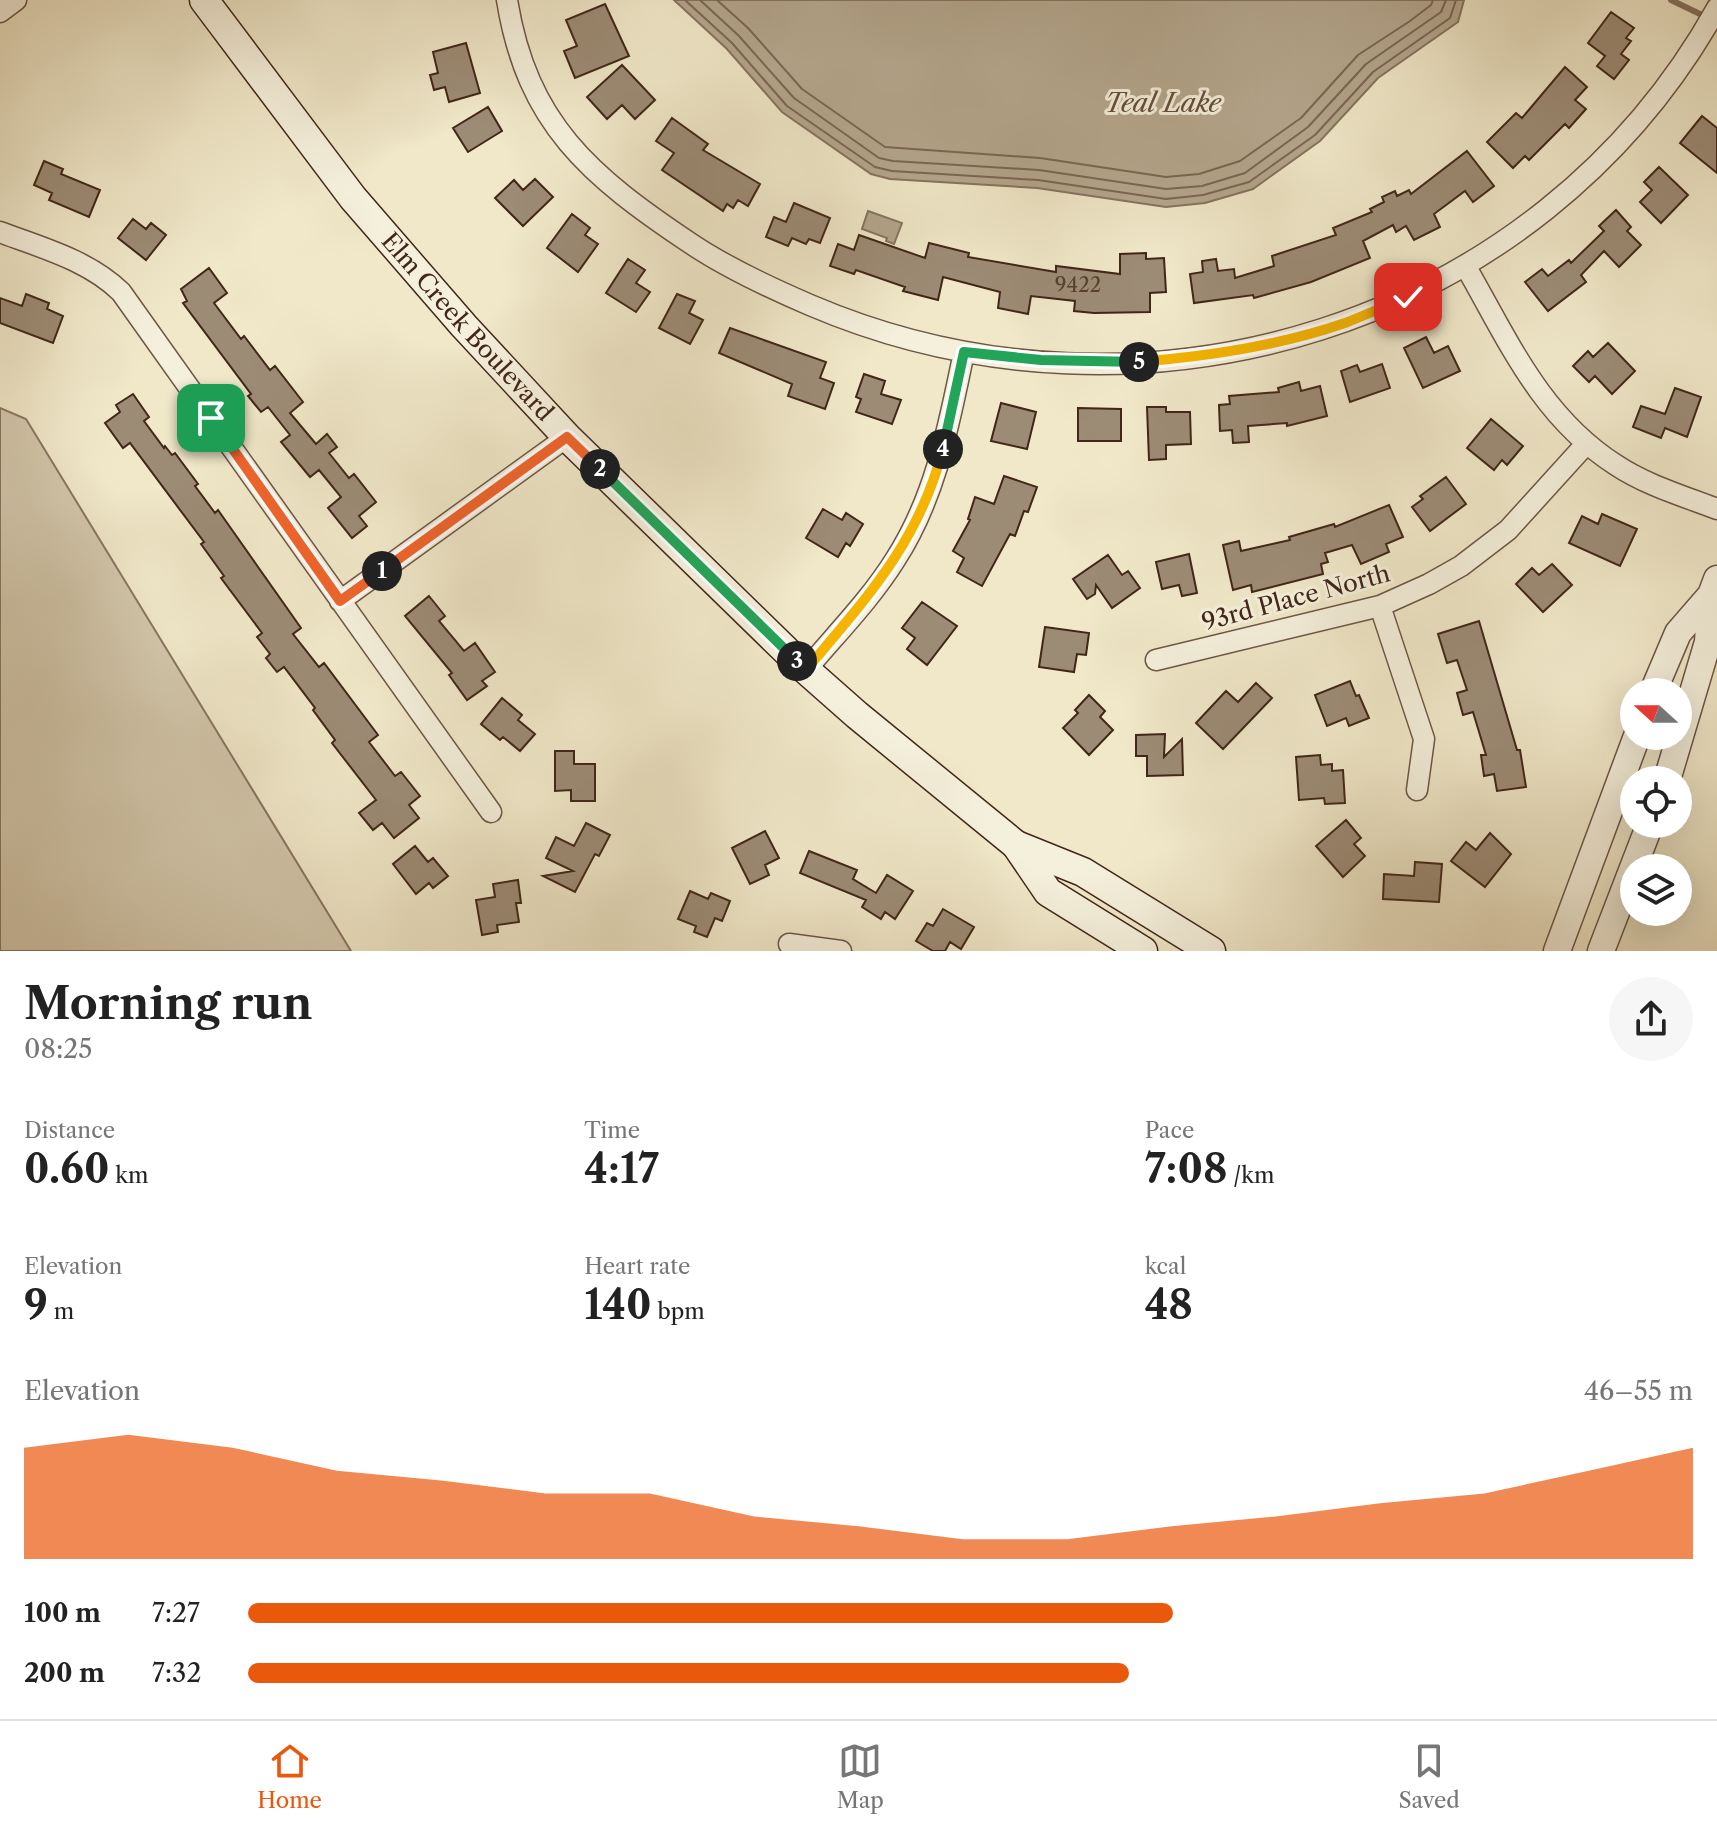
<!DOCTYPE html>
<meta charset="utf-8">
<style>
:root{--surface:#fff;--page:#f6f6f6;--text:#222;--muted:#767676;--line:#e0e0e0;--accent:#ea580c}
body{margin:0;font-family:"Libre Caslon Text",serif;background:var(--page);color:var(--text);height:100vh;display:flex;flex-direction:column;font-size:30px;white-space:nowrap}
*{box-sizing:border-box;margin:0}
p{font-size:26px;color:var(--muted)}
.icon{flex:none;width:44px;height:44px;fill:none;stroke:currentColor;stroke-width:2;stroke-linecap:round;stroke-linejoin:round}
.map{position:relative;height:951px;overflow:hidden}
.sheet{display:flex;flex-direction:column;background:var(--surface);flex:1}
.sheet>*{flex:none}
.needle{width:52px;rotate:291deg}
.buttons{position:absolute;left:1620px;top:678px;display:grid;gap:16px}
.buttons a{display:grid;place-items:center;width:72px;height:72px;border-radius:50%;background:var(--surface);box-shadow:0 8px 32px #0002;font-size:40px}
.pin{position:absolute;display:grid;place-items:center;width:68px;height:68px;color:#fff;margin:-34px;border-radius:16px;box-shadow:0 4px 12px #0006}
.km{position:absolute;width:40px;height:40px;margin:-20px;border-radius:50%;background:#222;color:#fff;font-size:22px;line-height:40px;text-align:center}
.round{display:grid;place-items:center;flex:none;width:84px;height:84px;border-radius:42px;background:var(--page)}
.summary{display:flex;align-items:center;justify-content:space-between;height:136px;padding:0 24px}
h1{font-size:44px;font-weight:700;line-height:60px}
.metrics{display:grid;grid-template-columns:repeat(3,1fr);gap:12px;height:136px;padding:8px 24px}
.metrics div{display:grid;align-content:center}
.metrics b{font-size:40px;font-weight:700}
.metrics small{font-size:22px;font-weight:400}
.metrics p{font-size:22px}
.chart{height:224px;padding:16px 24px}
.chart p{display:flex;justify-content:space-between}
.chart svg{width:100%;height:144px;margin-top:8px;fill:var(--accent);opacity:.7}
ul{padding:0 24px;list-style:none;font-size:26px}
li{display:grid;grid-template-columns:128px 96px 1fr;align-items:center;height:60px}
li i{height:20px;border-radius:10px;background:var(--accent)}
.dock{display:flex;justify-content:space-around;align-items:center;height:112px;border-top:2px solid var(--line);background:var(--surface);font-size:22px;color:var(--muted)}
.dock a{display:grid;justify-items:center;gap:4px}
.dock .current{color:var(--accent)}
.map>svg:first-child{display:block}
</style>
<div class="map">
<svg width="1717" height="951" viewBox="0 0 1717 951">
<rect width="100%" height="100%" fill="#f0e8c9"/>
<filter id="stains"><feTurbulence type="fractalNoise" baseFrequency=".0025" numOctaves="4"/><feColorMatrix values="0 0 0 0 .2 0 0 0 0 .09 0 0 0 0 .02 0 0 0 .5 -.17"/></filter>
<radialGradient id="worn" r=".72"><stop offset=".6" stop-color="#630" stop-opacity="0"/><stop offset="1" stop-color="#630" stop-opacity=".3"/></radialGradient>
<path fill="#d2c7ab" stroke="#8a7662" stroke-width="2" d="M 0,408 L 26,419 L 351,951 L 0,951 Z"/>
<path fill="#b4a68d" stroke="#86735f" stroke-width="2" d="M 674,0 L 1464,0 L 1458,22 L 1378,78 L 1320,141 L 1253,189 L 1205,203 L 1166,207 L 1037,188 L 890,179 L 871,174 L 782,112 L 727,49 Z
M 868,211 L 902,223 L 894,244 L 886,241 L 887,238 L 862,229 Z"/>
<g fill="none" stroke-linecap="round" stroke-linejoin="round">
<path stroke="#7a6653" stroke-width="2" d="M 685,0 L 732,43 L 787,106 L 875,167 L 892,171 L 1038,180 L 1166,199 L 1203,195 L 1249,182 L 1315,135 L 1373,72 L 1450,18 L 1456,0
M 700,0 L 739,36 L 794,98 L 879,158 L 893,161 L 1039,170 L 1166,189 L 1202,186 L 1245,173 L 1308,127 L 1366,64 L 1441,12 L 1446,0
M 717,0 L 748,28 L 802,89 L 885,147 L 1040,158 L 1166,177 L 1199,174 L 1240,161 L 1301,118 L 1358,55 L 1410,21 L 1431,5 L 1433,0"/>
<path stroke="#86735f" stroke-width="6" d="M 1671,0 L 1700,14"/>
</g>
<path fill="#9c8b75" stroke="#412619" stroke-width="2" d="M 605,4 L 629,56 L 575,78 L 564,51 L 577,46 L 566,20 Z
M 1611,12 L 1634,28 L 1626,38 L 1631,41 L 1621,54 L 1629,60 L 1614,79 L 1597,66 L 1605,56 L 1588,43 Z
M 466,43 L 480,93 L 449,102 L 445,87 L 434,90 L 430,75 L 438,73 L 433,52 Z
M 622,65 L 655,100 L 635,119 L 622,105 L 607,119 L 587,97 Z
M 1565,67 L 1587,87 L 1575,100 L 1586,109 L 1569,128 L 1565,124 L 1529,160 L 1525,156 L 1513,168 L 1487,142 L 1516,113 L 1522,118 Z
M 488,107 L 502,131 L 468,152 L 453,128 Z
M 1702,116 L 1717,128 L 1717,173 L 1680,143 Z
M 672,118 L 708,144 L 703,150 L 760,184 L 748,206 L 738,200 L 733,208 L 727,204 L 723,211 L 662,170 L 674,153 L 656,141 Z
M 1467,151 L 1494,186 L 1473,202 L 1465,191 L 1434,214 L 1440,227 L 1414,240 L 1406,226 L 1396,232 L 1393,225 L 1363,241 L 1370,258 L 1311,282 L 1254,298 L 1253,295 L 1194,303 L 1190,274 L 1203,272 L 1202,261 L 1216,259 L 1218,271 L 1234,269 L 1235,278 L 1274,266 L 1272,256 L 1336,235 L 1333,228 L 1372,212 L 1370,209 L 1384,202 L 1382,197 L 1395,191 L 1397,196 L 1409,190 L 1411,194 Z
M 44,161 L 63,169 L 61,174 L 100,190 L 89,217 L 49,200 L 52,193 L 34,185 Z
M 1659,167 L 1688,195 L 1661,223 L 1640,202 L 1652,190 L 1644,182 Z
M 535,179 L 553,197 L 523,226 L 495,198 L 514,180 L 523,190 Z
M 794,203 L 830,218 L 820,243 L 809,239 L 806,244 L 792,238 L 788,246 L 766,237 L 774,217 L 786,222 Z
M 1616,210 L 1631,227 L 1627,231 L 1641,245 L 1619,267 L 1604,251 L 1581,275 L 1586,282 L 1548,311 L 1525,282 L 1542,269 L 1548,276 L 1569,260 L 1571,263 L 1604,231 L 1599,226 Z
M 572,214 L 590,228 L 585,235 L 598,244 L 578,272 L 547,248 Z
M 133,219 L 146,229 L 151,223 L 166,235 L 146,260 L 118,238 Z
M 859,235 L 925,258 L 929,243 L 969,253 L 968,257 L 1056,272 L 1056,266 L 1120,274 L 1120,254 L 1146,253 L 1146,259 L 1164,258 L 1166,292 L 1150,293 L 1150,312 L 1094,313 L 1074,311 L 1075,301 L 1031,296 L 1028,314 L 998,308 L 1000,292 L 943,277 L 938,300 L 903,291 L 905,287 L 856,270 L 854,274 L 830,266 L 838,244 L 854,250 Z
M 628,259 L 645,270 L 636,283 L 650,292 L 636,312 L 606,293 Z
M 209,268 L 227,293 L 214,303 L 241,339 L 244,336 L 270,370 L 275,366 L 303,402 L 290,413 L 316,444 L 327,434 L 337,447 L 329,453 L 349,478 L 354,474 L 376,502 L 359,516 L 367,526 L 352,538 L 328,508 L 341,497 L 319,470 L 310,477 L 281,442 L 290,435 L 268,407 L 261,412 L 248,396 L 251,394 L 183,303 L 187,301 L 181,289 Z
M 26,294 L 49,303 L 47,309 L 63,316 L 53,343 L 0,323 L 0,298 L 22,306 Z
M 677,294 L 695,301 L 689,313 L 703,320 L 690,344 L 659,328 Z
M 730,328 L 826,362 L 820,378 L 834,383 L 825,409 L 788,396 L 792,384 L 719,353 Z
M 1426,337 L 1434,353 L 1448,346 L 1460,371 L 1423,388 L 1404,348 Z
M 1608,343 L 1635,371 L 1612,394 L 1595,376 L 1589,382 L 1573,366 L 1588,351 L 1593,357 Z
M 1382,364 L 1390,388 L 1350,402 L 1341,371 L 1357,365 L 1360,372 Z
M 864,374 L 885,381 L 881,394 L 901,400 L 892,424 L 856,412 L 861,399 L 856,397 Z
M 1299,382 L 1301,391 L 1320,386 L 1327,416 L 1287,426 L 1287,423 L 1248,426 L 1249,442 L 1233,443 L 1232,430 L 1220,431 L 1219,405 L 1230,404 L 1229,396 L 1279,392 L 1278,388 Z
M 1675,388 L 1701,397 L 1687,437 L 1665,428 L 1661,438 L 1633,427 L 1641,406 L 1665,414 Z
M 133,394 L 149,417 L 144,421 L 164,448 L 165,446 L 172,455 L 175,453 L 198,484 L 195,486 L 215,513 L 218,510 L 301,628 L 293,634 L 319,667 L 324,663 L 378,735 L 369,742 L 395,776 L 401,772 L 420,796 L 409,805 L 419,818 L 394,838 L 382,823 L 373,830 L 359,813 L 376,800 L 332,743 L 335,740 L 313,710 L 315,708 L 284,667 L 277,672 L 266,658 L 270,654 L 257,637 L 262,633 L 221,578 L 224,576 L 201,544 L 204,542 L 130,443 L 123,448 L 105,423 L 120,412 L 116,405 Z
M 1001,403 L 1036,412 L 1027,449 L 991,441 Z
M 1147,407 L 1166,407 L 1166,412 L 1190,412 L 1191,444 L 1166,445 L 1166,459 L 1149,460 Z
M 1078,408 L 1121,409 L 1121,441 L 1078,441 Z
M 1491,419 L 1523,446 L 1507,465 L 1502,460 L 1494,470 L 1467,448 Z
M 1004,476 L 1037,487 L 1028,512 L 1024,511 L 1015,536 L 1010,534 L 982,586 L 957,572 L 964,558 L 953,551 L 970,520 L 968,519 L 975,497 L 994,504 Z
M 1446,477 L 1466,504 L 1430,531 L 1412,507 L 1423,499 L 1420,496 Z
M 1389,505 L 1403,537 L 1386,544 L 1389,552 L 1361,564 L 1352,545 L 1325,553 L 1328,562 L 1321,564 L 1323,574 L 1252,592 L 1251,585 L 1233,590 L 1223,545 L 1239,541 L 1241,551 L 1290,540 L 1289,537 L 1334,524 L 1335,527 Z
M 823,509 L 842,520 L 846,513 L 863,524 L 850,546 L 846,543 L 838,557 L 806,538 Z
M 1602,514 L 1637,529 L 1620,566 L 1569,543 L 1582,516 L 1598,524 Z
M 1189,554 L 1197,593 L 1182,596 L 1179,585 L 1162,589 L 1156,562 Z
M 1108,555 L 1122,575 L 1128,571 L 1140,588 L 1112,608 L 1096,585 L 1095,594 L 1087,599 L 1073,579 Z
M 1552,564 L 1572,585 L 1543,612 L 1516,584 L 1532,568 L 1539,575 Z
M 429,596 L 445,616 L 439,621 L 464,651 L 475,643 L 495,672 L 482,681 L 487,686 L 467,700 L 449,675 L 452,673 L 405,616 Z
M 922,602 L 957,626 L 927,665 L 907,649 L 915,638 L 902,628 Z
M 1479,621 L 1517,750 L 1520,750 L 1526,787 L 1497,791 L 1494,774 L 1484,776 L 1481,755 L 1486,755 L 1473,712 L 1463,715 L 1457,693 L 1467,690 L 1457,660 L 1447,663 L 1438,634 Z
M 1045,627 L 1089,633 L 1086,655 L 1077,654 L 1074,672 L 1039,667 Z
M 1350,681 L 1356,696 L 1359,695 L 1369,718 L 1349,726 L 1346,718 L 1327,726 L 1315,695 Z
M 1256,683 L 1272,698 L 1223,749 L 1196,723 L 1226,691 L 1238,702 Z
M 1089,695 L 1105,711 L 1100,717 L 1113,730 L 1089,755 L 1063,728 L 1078,713 L 1075,710 Z
M 502,698 L 522,715 L 518,720 L 535,734 L 520,751 L 503,737 L 500,740 L 481,724 Z
M 1165,734 L 1164,757 L 1182,739 L 1183,775 L 1147,776 L 1147,756 L 1136,756 L 1136,735 Z
M 555,751 L 574,751 L 574,764 L 595,764 L 595,801 L 571,801 L 571,790 L 555,791 Z
M 1320,755 L 1321,765 L 1332,764 L 1332,771 L 1343,770 L 1345,803 L 1325,804 L 1324,798 L 1299,800 L 1296,757 Z
M 1346,820 L 1361,838 L 1354,844 L 1365,856 L 1343,877 L 1316,846 Z
M 586,823 L 610,835 L 599,856 L 595,854 L 575,892 L 543,876 L 573,871 L 546,858 L 556,837 L 574,846 Z
M 765,831 L 779,858 L 765,865 L 769,875 L 750,884 L 732,848 Z
M 1490,833 L 1511,854 L 1485,887 L 1451,861 L 1466,842 L 1476,850 Z
M 415,846 L 428,862 L 433,858 L 448,876 L 433,888 L 429,883 L 416,894 L 393,864 Z
M 809,851 L 857,870 L 853,879 L 876,893 L 887,875 L 913,891 L 895,919 L 885,912 L 881,919 L 862,907 L 866,900 L 800,873 Z
M 1415,862 L 1442,864 L 1439,902 L 1383,899 L 1384,874 L 1414,876 Z
M 518,880 L 521,903 L 516,903 L 519,922 L 497,925 L 498,932 L 482,935 L 476,900 L 495,897 L 493,884 Z
M 690,891 L 708,899 L 711,893 L 730,901 L 722,921 L 715,918 L 707,937 L 694,932 L 696,926 L 678,919 Z
M 943,909 L 974,927 L 961,949 L 950,942 L 945,951 L 933,951 L 916,941 L 927,923 L 933,926 Z"/>
<g fill="none" stroke-linecap="round" stroke-linejoin="round">
<defs>
<path id="minor" d="M 507,0 C 527,124 590,176 690,243 C 727,268 768,287 810,305 C 1142,447 1539,327 1717,8
M 0,12 L 16,0
M 0,232 C 42,248 88,260 121,292 L 491,812
M 1466,267 C 1509,342 1541,417 1616,465 C 1646,485 1683,496 1717,509
M 340,601 L 567,437
M 1380,606 L 1424,739 L 1417,790
M 1156,660 L 1380,606 L 1429,584 L 1461,566 L 1508,530 L 1586,444
M 806,670 C 836,634 870,600 895,560 C 936,497 949,424 964,352
M 789,944 L 841,951"/>
<path id="tertiary" d="M 1653,692 L 1678,633 L 1711,595
M 1667,780 L 1708,642 L 1711,595 L 1717,579
M 1557,951 L 1637,736
M 1601,951 L 1650,824"/>
<g id="secondary">
<path id="s1" d="M 204,0 L 353,198 L 464,326 L 567,437 L 806,670 L 857,715 L 1016,845 L 1048,892 L 1143,951"/>
<path d="M 1016,845 L 1083,872 L 1211,951"/>
</g>
</defs>
<use href="#minor" stroke="#6d5645" stroke-width="23"/>
<use href="#tertiary" stroke="#6d5645" stroke-width="29"/>
<use href="#secondary" stroke="#412619" stroke-width="31"/>
<use href="#minor" stroke="#f5f0dc" stroke-width="20"/>
<use href="#tertiary" stroke="#f5f0dc" stroke-width="26"/>
<use href="#secondary" stroke="#f5f0dc" stroke-width="28"/>
</g>
<g fill="none" stroke-linecap="round" stroke-linejoin="round">
<defs>
<path id="split-1" d="M 211,418 L 340,601 L 382,571"/>
<path id="split-2" d="M 382,571 L 567,437 L 600,469"/>
<path id="split-3" d="M 600,469 L 797,661"/>
<path id="split-4" d="M 797,661 L 806,670 C 867,597 918,544 943,449"/>
<path id="split-5" d="M 943,449 L 964,352 L 1041,360 L 1139,362"/>
<path id="split-6" d="M 1139,362 C 1209,356 1278,346 1345,323 C 1366,315 1387,305 1408,297"/>
</defs>
<use href="#split-1" stroke="#fff" stroke-width="16"/>
<use href="#split-2" stroke="#fff" stroke-width="16"/>
<use href="#split-3" stroke="#fff" stroke-width="16"/>
<use href="#split-4" stroke="#fff" stroke-width="16"/>
<use href="#split-5" stroke="#fff" stroke-width="16"/>
<use href="#split-6" stroke="#fff" stroke-width="16"/>
<use href="#split-1" stroke="#f0652b" stroke-width="10"/>
<use href="#split-2" stroke="#f0652b" stroke-width="10"/>
<use href="#split-3" stroke="#22a559" stroke-width="10"/>
<use href="#split-4" stroke="#f5b400" stroke-width="10"/>
<use href="#split-5" stroke="#22a559" stroke-width="10"/>
<use href="#split-6" stroke="#f5b400" stroke-width="10"/>
</g>
<g text-anchor="middle" stroke-width="6" stroke-linejoin="round" paint-order="stroke">
<g font-size="20" fill="#583f30">
<text x="1078" y="292">9422</text>
</g>
<g font-size="24" fill="#412619" stroke="#f5f0dc">
<text dy="8" stroke="none"><textPath href="#s1" startOffset="420">Elm Creek Boulevard</textPath></text>
<text transform="translate(1296 598) rotate(-15)" y="8">93rd Place North</text>
</g>
<g font-size="26" font-style="italic" fill="#644c3c" stroke="#f5f0dc">
<text x="1163" y="112">Teal Lake</text>
</g>
</g>
<rect width="100%" height="100%" filter="url(#stains)"/>
<rect width="100%" height="100%" fill="url(#worn)"/>
</svg>
<div class="buttons">
<a><svg class="needle" viewBox="-14 -14 28 28"><path d="M0-13l5 13h-10z" fill="#e53935"/><path d="M0 13l5-13h-10z" fill="#767676"/></svg></a>
<a><svg class="icon" aria-label="locate" viewBox="0 0 24 24"><circle cx="12" cy="12" r="6"/><path d="M12 2v4M12 18v4M2 12h4M18 12h4"/></svg></a>
<a><svg class="icon" aria-label="layers" viewBox="0 0 24 24"><path d="M12 4l9 5-9 5-9-5zM3 14l9 5 9-5"/></svg></a>
</div>
<div class="pin" style="left:211px;top:418px;background:#1e9e55"><svg class="icon" aria-label="arrive" viewBox="0 0 24 24"><path d="M6 21V4h12l-3 4 3 4H6"/></svg></div>
<div class="pin" style="left:1408px;top:297px;background:#d93025"><svg class="icon" aria-label="check" viewBox="0 0 24 24"><path d="M5 12l5 5 9-10"/></svg></div>
<b class="km" style="left:382px;top:571px">1</b>
<b class="km" style="left:600px;top:469px">2</b>
<b class="km" style="left:797px;top:661px">3</b>
<b class="km" style="left:943px;top:449px">4</b>
<b class="km" style="left:1139px;top:362px">5</b>
</div>
<section class="sheet">
<div class="summary"><div><h1>Morning run</h1><p>08:25</p></div><a class="round"><svg class="icon" aria-label="share" viewBox="0 0 24 24"><path d="M12 15V3M7 8l5-5 5 5M5 13v7h14v-7"/></svg></a></div>
<div class="metrics">
<div><p>Distance</p><b>0.60<small> km</small></b></div>
<div><p>Time</p><b>4:17</b></div>
<div><p>Pace</p><b>7:08<small> /km</small></b></div>
</div>
<div class="metrics">
<div><p>Elevation</p><b>9<small> m</small></b></div>
<div><p>Heart rate</p><b>140<small> bpm</small></b></div>
<div><p>kcal</p><b>48</b></div>
</div>
<div class="chart"><p><span>Elevation</span>46–55 m</p>
<svg viewBox="0 0 160 44" preserveAspectRatio="none"><path d="M0 44V10L10 6L20 10L30 17L40 20L50 24L60 24L70 31L80 34L90 38L100 38L110 34L120 31L130 27L140 24L150 17L160 10V44z"/></svg>
</div>
<ul>
<li><b>100 m</b>7:27<i style="width:64%"></i></li>
<li><b>200 m</b>7:32<i style="width:61%"></i></li>
</ul>
</section>
<nav class="dock">
<a class="current"><svg class="icon" aria-label="home" viewBox="0 0 24 24"><path d="M3 11l9-7 9 7M6 9v11h12V9"/></svg>Home</a>
<a><svg class="icon" aria-label="map" viewBox="0 0 24 24"><path d="M3 6l6-2 6 2 6-2v14l-6 2-6-2-6 2zM9 4v14M15 6v14"/></svg>Map</a>
<a><svg class="icon" aria-label="saved" viewBox="0 0 24 24"><path d="M7 4h10v16l-5-4-5 4z"/></svg>Saved</a>
</nav>
